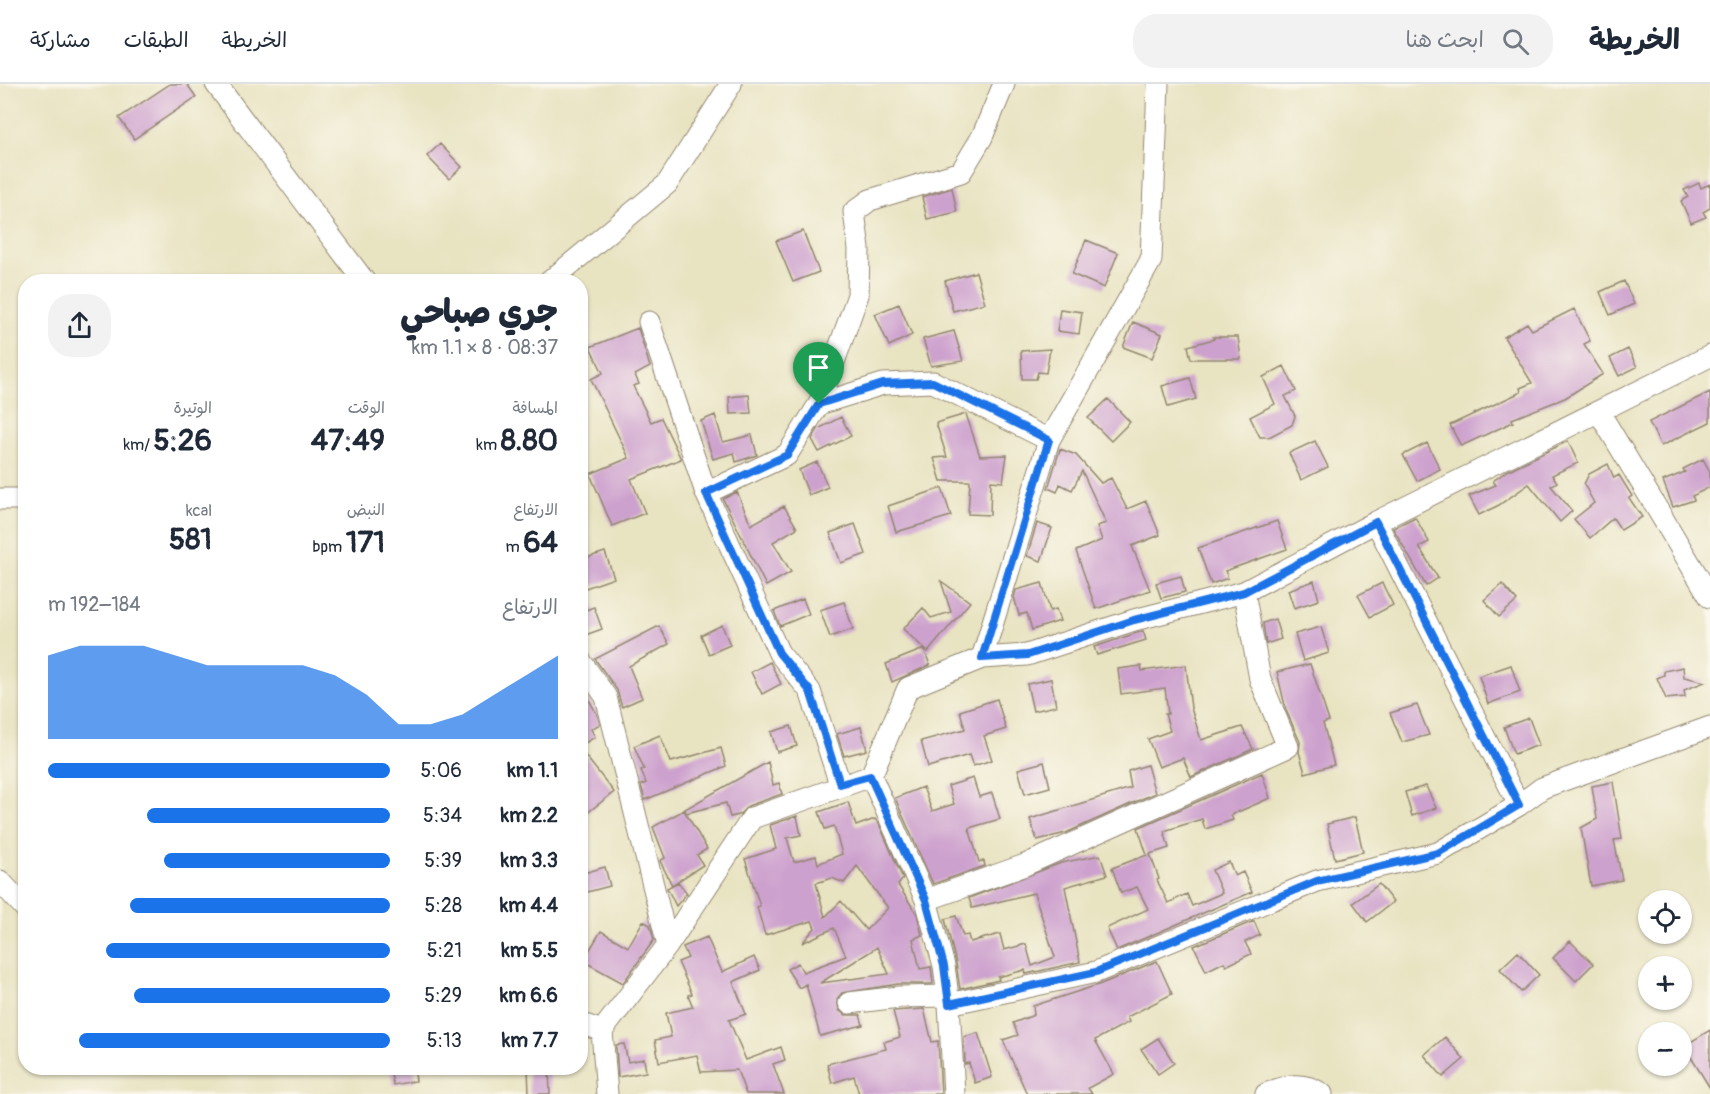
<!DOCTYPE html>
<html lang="ar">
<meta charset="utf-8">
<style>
:root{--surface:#fff;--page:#f2f2f3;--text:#1f2937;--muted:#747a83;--line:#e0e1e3;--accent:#1a73e8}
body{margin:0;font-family:Pangolin,"Playpen Sans Arabic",sans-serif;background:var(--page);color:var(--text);direction:rtl;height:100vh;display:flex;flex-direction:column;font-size:22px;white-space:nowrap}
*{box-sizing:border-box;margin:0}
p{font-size:20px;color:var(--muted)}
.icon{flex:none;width:33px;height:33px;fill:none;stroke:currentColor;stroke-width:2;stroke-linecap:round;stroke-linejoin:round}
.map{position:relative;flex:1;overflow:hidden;direction:ltr}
.panel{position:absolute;left:18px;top:190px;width:570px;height:801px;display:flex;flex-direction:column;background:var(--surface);border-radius:24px;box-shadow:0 2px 4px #0004;direction:rtl}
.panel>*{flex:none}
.tools{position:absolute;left:1638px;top:806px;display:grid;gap:12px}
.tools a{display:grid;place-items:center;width:54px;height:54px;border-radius:50%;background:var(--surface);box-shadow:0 2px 4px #0004;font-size:30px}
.pin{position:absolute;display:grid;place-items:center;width:51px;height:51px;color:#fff;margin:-62px -26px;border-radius:50% 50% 50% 0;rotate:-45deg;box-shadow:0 0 6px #0007}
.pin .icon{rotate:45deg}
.round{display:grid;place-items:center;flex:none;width:63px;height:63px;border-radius:24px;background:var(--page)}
.headline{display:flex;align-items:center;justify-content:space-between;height:102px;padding:0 30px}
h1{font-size:33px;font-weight:800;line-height:45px}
.stats{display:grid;grid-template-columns:repeat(3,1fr);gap:9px;height:102px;padding:6px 30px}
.stats div{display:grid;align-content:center}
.stats b{font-size:30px;font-weight:800}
.stats small{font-size:16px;font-weight:400}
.stats p{font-size:16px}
.chart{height:168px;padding:12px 30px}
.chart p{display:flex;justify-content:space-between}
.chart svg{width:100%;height:108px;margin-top:6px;fill:var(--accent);opacity:.7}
ul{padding:0 30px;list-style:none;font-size:20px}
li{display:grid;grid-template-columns:96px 72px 1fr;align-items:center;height:45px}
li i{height:15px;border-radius:8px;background:var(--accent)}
header{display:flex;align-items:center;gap:36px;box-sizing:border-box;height:84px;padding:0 30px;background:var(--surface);border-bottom:2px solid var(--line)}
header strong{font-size:28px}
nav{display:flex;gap:33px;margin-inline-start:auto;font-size:21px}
.search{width:420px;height:54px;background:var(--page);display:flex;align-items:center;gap:15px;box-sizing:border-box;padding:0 21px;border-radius:24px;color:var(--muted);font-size:22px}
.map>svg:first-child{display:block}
</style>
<header>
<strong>الخريطة</strong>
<div class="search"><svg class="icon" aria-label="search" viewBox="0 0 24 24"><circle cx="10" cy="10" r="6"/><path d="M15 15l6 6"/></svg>ابحث هنا</div>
<nav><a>الخريطة</a><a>الطبقات</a><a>مشاركة</a></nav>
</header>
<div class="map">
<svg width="1710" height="1010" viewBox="0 0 1710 1010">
<rect width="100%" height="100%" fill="#fbf7ec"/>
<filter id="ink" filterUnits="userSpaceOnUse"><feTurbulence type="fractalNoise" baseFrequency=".0167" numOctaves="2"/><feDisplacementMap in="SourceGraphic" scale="12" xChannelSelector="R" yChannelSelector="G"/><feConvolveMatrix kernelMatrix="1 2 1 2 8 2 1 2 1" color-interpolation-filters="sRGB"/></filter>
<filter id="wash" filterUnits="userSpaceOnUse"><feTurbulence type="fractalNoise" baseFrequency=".008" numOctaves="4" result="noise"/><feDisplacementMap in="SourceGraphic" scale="24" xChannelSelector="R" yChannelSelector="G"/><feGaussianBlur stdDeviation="1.35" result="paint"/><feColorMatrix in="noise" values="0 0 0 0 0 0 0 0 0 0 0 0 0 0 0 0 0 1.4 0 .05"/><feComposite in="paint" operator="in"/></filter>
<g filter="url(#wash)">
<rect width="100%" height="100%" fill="#e8e3c1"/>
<g id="blocks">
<path fill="#cda1ce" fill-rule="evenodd" d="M 170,0 L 187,0 L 196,13 L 134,55 L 119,34 Z
M 440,60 L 462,83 L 449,95 L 427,72 Z
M 1699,99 L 1701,104 L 1710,100 L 1710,124 L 1703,128 L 1706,133 L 1691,139 L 1681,117 L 1688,113 L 1684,106 Z
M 952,104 L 957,128 L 927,135 L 922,113 Z
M 803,147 L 819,188 L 793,198 L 776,157 Z
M 1086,156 L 1118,169 L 1104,204 L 1072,190 Z
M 976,188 L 985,219 L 953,227 L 945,197 Z
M 1624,197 L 1634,220 L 1610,231 L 1600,208 Z
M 899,220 L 912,251 L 889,262 L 875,230 Z
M 1060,225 L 1082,228 L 1079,250 L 1057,247 Z
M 1574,225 L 1590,257 L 1584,260 L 1603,290 L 1565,314 L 1512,335 L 1513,338 L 1461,362 L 1450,341 L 1521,308 L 1520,304 L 1532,299 L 1504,253 L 1527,239 L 1532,246 Z
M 1133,238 L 1162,250 L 1152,274 L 1123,263 Z
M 638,244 L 650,283 L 635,291 L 639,300 L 633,302 L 651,338 L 661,334 L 681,375 L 631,395 L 645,429 L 612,442 L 590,390 L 629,374 L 591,295 L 603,289 L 590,263 Z
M 954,247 L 963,277 L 931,282 L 923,255 Z
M 1213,253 L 1238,253 L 1241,275 L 1191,275 L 1188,262 L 1214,255 Z
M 1050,265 L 1046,289 L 1038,288 L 1036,295 L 1022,295 L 1021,267 Z
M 1628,265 L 1637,283 L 1619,292 L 1610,274 Z
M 1284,282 L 1296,307 L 1285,312 L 1295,332 L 1292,341 L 1269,353 L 1260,353 L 1250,333 L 1275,320 L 1263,293 Z
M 1190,294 L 1196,315 L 1168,323 L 1162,302 Z
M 1710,308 L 1710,338 L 1661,362 L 1649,338 Z
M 749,311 L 751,329 L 730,330 L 729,313 Z
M 1108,315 L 1130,338 L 1111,357 L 1088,334 Z
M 966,330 L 980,372 L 1007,371 L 1003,398 L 991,397 L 990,431 L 968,430 L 970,397 L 941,397 L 934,374 L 947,373 L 936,339 Z
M 715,331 L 723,358 L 752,351 L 757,371 L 736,378 L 734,369 L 713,375 L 701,337 Z
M 841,333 L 851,352 L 819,368 L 812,355 L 818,345 Z
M 1315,357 L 1328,383 L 1301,396 L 1289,369 Z
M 1568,357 L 1578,379 L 1552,391 L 1557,398 L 1551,402 L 1572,427 L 1560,438 L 1529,400 L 1499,421 L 1479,431 L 1469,412 L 1496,401 L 1493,397 L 1507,387 Z
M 1427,359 L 1440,385 L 1417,397 L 1403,371 Z
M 1060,365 L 1076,371 L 1101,399 L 1111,394 L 1127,425 L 1146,417 L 1160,451 L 1132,462 L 1150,506 L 1096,525 L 1076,467 L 1102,456 L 1097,442 L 1106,439 L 1082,387 L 1072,406 L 1060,400 L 1057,408 L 1048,404 Z
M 1703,375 L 1710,388 L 1710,403 L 1692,412 L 1694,416 L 1673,423 L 1663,397 L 1685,388 L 1683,385 Z
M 817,378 L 828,403 L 809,411 L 799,386 Z
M 1608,380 L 1614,394 L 1619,391 L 1632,412 L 1629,414 L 1642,433 L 1621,446 L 1613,434 L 1590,454 L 1574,435 L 1594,419 L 1584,400 L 1589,390 Z
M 942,404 L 951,432 L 896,448 L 888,422 Z
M 737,408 L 751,441 L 784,422 L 797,444 L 773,458 L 791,488 L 766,502 L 723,415 Z
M 1415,433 L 1429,458 L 1419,463 L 1438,494 L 1426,502 L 1393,444 Z
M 1277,437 L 1287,465 L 1225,487 L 1228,494 L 1211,500 L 1198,464 Z
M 1037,439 L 1052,444 L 1041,477 L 1027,472 Z
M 855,440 L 866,470 L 841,479 L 830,449 Z
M 605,468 L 614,494 L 580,506 L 580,476 Z
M 1181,492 L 1185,508 L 1161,514 L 1156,499 Z
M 941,497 L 970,518 L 928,568 L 903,545 L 923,524 L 931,534 L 951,528 Z
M 1314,497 L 1319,516 L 1294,524 L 1288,506 Z
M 1042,499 L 1050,527 L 1056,525 L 1060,537 L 1032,546 L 1027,529 L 1019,531 L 1014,513 L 1016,506 Z
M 1382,499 L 1393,521 L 1370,533 L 1358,511 Z
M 1502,500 L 1517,517 L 1499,533 L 1484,516 Z
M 803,515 L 809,530 L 780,542 L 774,527 Z
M 844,518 L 853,545 L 830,553 L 820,526 Z
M 594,523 L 602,545 L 580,553 L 580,528 Z
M 1275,535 L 1281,555 L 1266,560 L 1263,539 Z
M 722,541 L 730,561 L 709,570 L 701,551 Z
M 659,542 L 669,560 L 629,582 L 642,614 L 622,623 L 617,606 L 595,575 Z
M 1321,543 L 1329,569 L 1303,577 L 1295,550 Z
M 1143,547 L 1146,556 L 1097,571 L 1094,563 Z
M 924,565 L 930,581 L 892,598 L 886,580 Z
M 770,578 L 781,600 L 762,610 L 751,588 Z
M 1310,580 L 1329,637 L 1323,639 L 1334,681 L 1305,689 L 1299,668 L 1300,658 L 1286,626 L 1277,588 Z
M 1186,581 L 1191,624 L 1201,656 L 1242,643 L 1253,665 L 1191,693 L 1183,674 L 1159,683 L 1148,655 L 1170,647 L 1165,630 L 1168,630 L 1165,604 L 1121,610 L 1118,585 L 1141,582 L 1142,587 Z
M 1511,581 L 1520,608 L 1488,620 L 1479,592 Z
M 1683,583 L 1684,593 L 1705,598 L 1684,606 L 1685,613 L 1666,615 L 1657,594 L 1664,591 L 1664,587 Z
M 1051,595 L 1056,622 L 1033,627 L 1027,600 Z
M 580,600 L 597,630 L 600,640 L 591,645 L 595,653 L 580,662 Z
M 997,615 L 1006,645 L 984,652 L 992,676 L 973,682 L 969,671 L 928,683 L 921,657 L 965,645 L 960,627 Z
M 1417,621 L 1429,651 L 1402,658 L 1390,629 Z
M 1529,634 L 1539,661 L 1514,670 L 1504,643 Z
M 791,642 L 797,662 L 777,668 L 771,648 Z
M 861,643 L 867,666 L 844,672 L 837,650 Z
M 660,651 L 671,678 L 721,664 L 726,682 L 645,716 L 641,701 L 646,699 L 641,686 L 644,685 L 634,662 Z
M 580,665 L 614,708 L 587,729 L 580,721 Z
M 768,678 L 773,701 L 779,699 L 782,710 L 748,722 L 739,731 L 730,733 L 726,719 L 686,729 L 685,725 Z
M 1044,678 L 1050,703 L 1025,710 L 1018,685 Z
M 1147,681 L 1155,709 L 1066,749 L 1037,756 L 1030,735 L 1131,704 L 1128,687 Z
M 1262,689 L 1270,714 L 1231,731 L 1233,736 L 1205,745 L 1202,735 L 1164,747 L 1169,764 L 1150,770 L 1159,795 L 1157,796 L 1168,819 L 1187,810 L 1192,822 L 1222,809 L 1212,786 L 1229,778 L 1235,792 L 1243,788 L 1252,808 L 1117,866 L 1107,844 L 1148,825 L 1137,803 L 1121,809 L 1112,784 L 1147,771 L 1138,744 Z
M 973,694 L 979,713 L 992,709 L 1000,735 L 969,744 L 979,778 L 984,777 L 985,782 L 933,800 L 895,714 L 923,703 L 932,727 L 954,720 L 948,702 Z
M 1613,698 L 1622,755 L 1614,756 L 1622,796 L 1591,802 L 1581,744 L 1597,735 L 1592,702 Z
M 1426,702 L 1436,724 L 1412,732 L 1405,708 Z
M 848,718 L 856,742 L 875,735 L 879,740 L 903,795 L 898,801 L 917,830 L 922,851 L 913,855 L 920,885 L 931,883 L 933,900 L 898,900 L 842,909 L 837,915 L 839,926 L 845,931 L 860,931 L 863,941 L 820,952 L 806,900 L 799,904 L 787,885 L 798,879 L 803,888 L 846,872 L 834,844 L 802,859 L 815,844 L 812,837 L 765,851 L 757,823 L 760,822 L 745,775 L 776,765 L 770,741 L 797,732 L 801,751 L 787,754 L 794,778 L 816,772 L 818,780 L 842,770 L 834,742 L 825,745 L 819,728 ZM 857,782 L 888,824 L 866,846 L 841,817 L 825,833 L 816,799 L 832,794 L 844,799 ZM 877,863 L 889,890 L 820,899 L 868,869 Z
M 684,726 L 707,765 L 697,771 L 703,781 L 672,801 L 660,777 L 665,774 L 653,743 Z
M 1355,733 L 1363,768 L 1335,775 L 1327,740 Z
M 1100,771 L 1107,791 L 1065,803 L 1080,878 L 1026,890 L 1025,886 L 998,893 L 999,896 L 960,905 L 956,879 L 945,835 L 956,832 L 963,852 L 968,851 L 970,858 L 1000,850 L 1004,866 L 1026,860 L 1032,882 L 1055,873 L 1034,809 L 972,824 L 969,814 L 1061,779 Z
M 605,783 L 610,802 L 580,810 L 580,790 Z
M 678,798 L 687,809 L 676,822 L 667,804 Z
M 1379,800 L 1393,818 L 1367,838 L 1353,819 Z
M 643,837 L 650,841 L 654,856 L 623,899 L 583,877 L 601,847 L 628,863 Z
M 1254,837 L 1260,851 L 1245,858 L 1251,870 L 1226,882 L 1224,878 L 1206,887 L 1194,862 Z
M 707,853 L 722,888 L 754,873 L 760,886 L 733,898 L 746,930 L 729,936 L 746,976 L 781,963 L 785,976 L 773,980 L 784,1010 L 746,1010 L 737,986 L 701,988 L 697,971 L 659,978 L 655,956 L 671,953 L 666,929 L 693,923 L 688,911 L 692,910 L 678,878 L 688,874 L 683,863 Z
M 1570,857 L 1593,880 L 1576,897 L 1553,874 Z
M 1518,868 L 1539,891 L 1521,908 L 1500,885 Z
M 1157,877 L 1172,910 L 1127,933 L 1129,938 L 1095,956 L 1114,990 L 1088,1004 L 1092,1010 L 1027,1010 L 1003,956 L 1018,951 L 1013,939 L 1034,931 L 1033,922 L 1101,900 Z
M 924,925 L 932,958 L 938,957 L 941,1010 L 859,1010 L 854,992 L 832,999 L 827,980 L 886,965 L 884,958 L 900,953 L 893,927 Z
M 1710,946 L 1710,1004 L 1684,962 Z
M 978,949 L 992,993 L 975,999 L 969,979 L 965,980 L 964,953 Z
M 1445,953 L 1464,975 L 1443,993 L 1424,971 Z
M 1158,954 L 1174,979 L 1158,990 L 1141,965 Z
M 624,960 L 628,978 L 644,975 L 646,988 L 618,993 L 616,961 Z
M 390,984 L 414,984 L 416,997 L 393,1001 Z
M 549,984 L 550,1010 L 529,1010 L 528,985 Z"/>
</g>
</g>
<g filter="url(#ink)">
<use href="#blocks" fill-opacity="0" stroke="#928670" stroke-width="1.5"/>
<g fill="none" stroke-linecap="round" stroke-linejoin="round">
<defs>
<path id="minor" d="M 216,0 L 365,198
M 549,198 L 667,100 L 731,0
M 649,238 L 706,409
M 819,320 L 858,211 L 859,165 L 854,128 L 870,116 L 961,88 L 982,53 L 1004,0
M 1599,328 L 1710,513
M 0,415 L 26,415
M 1376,438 L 1519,721
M 982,574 L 1027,571 L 1134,536 L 1244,508 L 1376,438 L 1710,272
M 580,576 L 606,613 L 668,861
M 871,692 L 926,816 L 944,882 L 949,920
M 840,700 L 810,607 L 779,569 L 706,409 L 787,371 L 819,320 L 883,300 L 933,298 L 1049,356
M 0,797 L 26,825
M 926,816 L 1025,781 L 1288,663 L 1260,595 L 1244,508
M 849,919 L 899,913 L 948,912
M 580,939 L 602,947
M 607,1010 L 602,947 L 668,861 L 752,734 L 871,692 L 908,604 L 982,574 L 1049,356 L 1151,176 L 1158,0
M 954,1010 L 949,920 L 1096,888 L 1317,797 L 1438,769 L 1519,721 L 1542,704 L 1710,643
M 1266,1010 C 1286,1001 1303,997 1322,1010"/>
</defs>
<use href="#minor" stroke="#928670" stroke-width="23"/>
<use href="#minor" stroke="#fff" stroke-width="21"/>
</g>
</g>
<g fill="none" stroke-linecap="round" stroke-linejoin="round" filter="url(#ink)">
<defs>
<path id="route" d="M 933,298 L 1049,356 L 982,574 L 1028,571 L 1134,536 L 1244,508 L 1376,438 L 1519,721 L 1438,769 L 1317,797 L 1096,888 L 949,920 L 944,882 L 926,816 L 870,692 L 840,700 L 810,607 L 779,569 L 706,409 L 787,371 L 819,320 L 883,300 Z"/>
</defs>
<use href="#route" stroke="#fff" stroke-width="12"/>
<use href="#route" stroke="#1a73e8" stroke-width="8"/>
</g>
</svg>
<div class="tools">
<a><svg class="icon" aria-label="locate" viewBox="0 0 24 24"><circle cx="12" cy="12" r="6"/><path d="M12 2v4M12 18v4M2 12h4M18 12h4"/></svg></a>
<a>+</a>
<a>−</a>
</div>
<div class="pin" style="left:819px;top:320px;background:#1e9e55"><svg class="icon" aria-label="arrive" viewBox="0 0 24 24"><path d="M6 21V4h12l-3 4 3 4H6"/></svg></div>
<section class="panel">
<div class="headline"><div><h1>جري صباحي</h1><p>08:37 · 8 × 1.1 km</p></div><a class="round"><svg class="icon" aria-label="share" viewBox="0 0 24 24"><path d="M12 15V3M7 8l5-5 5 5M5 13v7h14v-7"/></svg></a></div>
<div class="stats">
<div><p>المسافة</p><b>8.80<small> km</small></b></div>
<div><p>الوقت</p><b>47:49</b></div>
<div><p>الوتيرة</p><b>5:26<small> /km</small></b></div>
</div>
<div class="stats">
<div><p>الارتفاع</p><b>64<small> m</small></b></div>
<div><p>النبض</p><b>171<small> bpm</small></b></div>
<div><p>kcal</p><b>581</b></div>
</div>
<div class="chart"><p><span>الارتفاع</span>184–192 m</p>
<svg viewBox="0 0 160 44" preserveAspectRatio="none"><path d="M0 44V10L10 6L20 6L30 6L40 10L50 14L60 14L70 14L80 14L90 18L100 26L110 38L120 38L130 34L140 26L150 18L160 10V44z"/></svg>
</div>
<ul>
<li><b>1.1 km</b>5:06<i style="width:100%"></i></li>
<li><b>2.2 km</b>5:34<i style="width:71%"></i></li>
<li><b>3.3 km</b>5:39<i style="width:66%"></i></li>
<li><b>4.4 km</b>5:28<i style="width:76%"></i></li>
<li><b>5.5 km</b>5:21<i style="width:83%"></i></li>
<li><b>6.6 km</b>5:29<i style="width:75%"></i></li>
<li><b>7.7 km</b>5:13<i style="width:91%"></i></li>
</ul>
</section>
</div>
